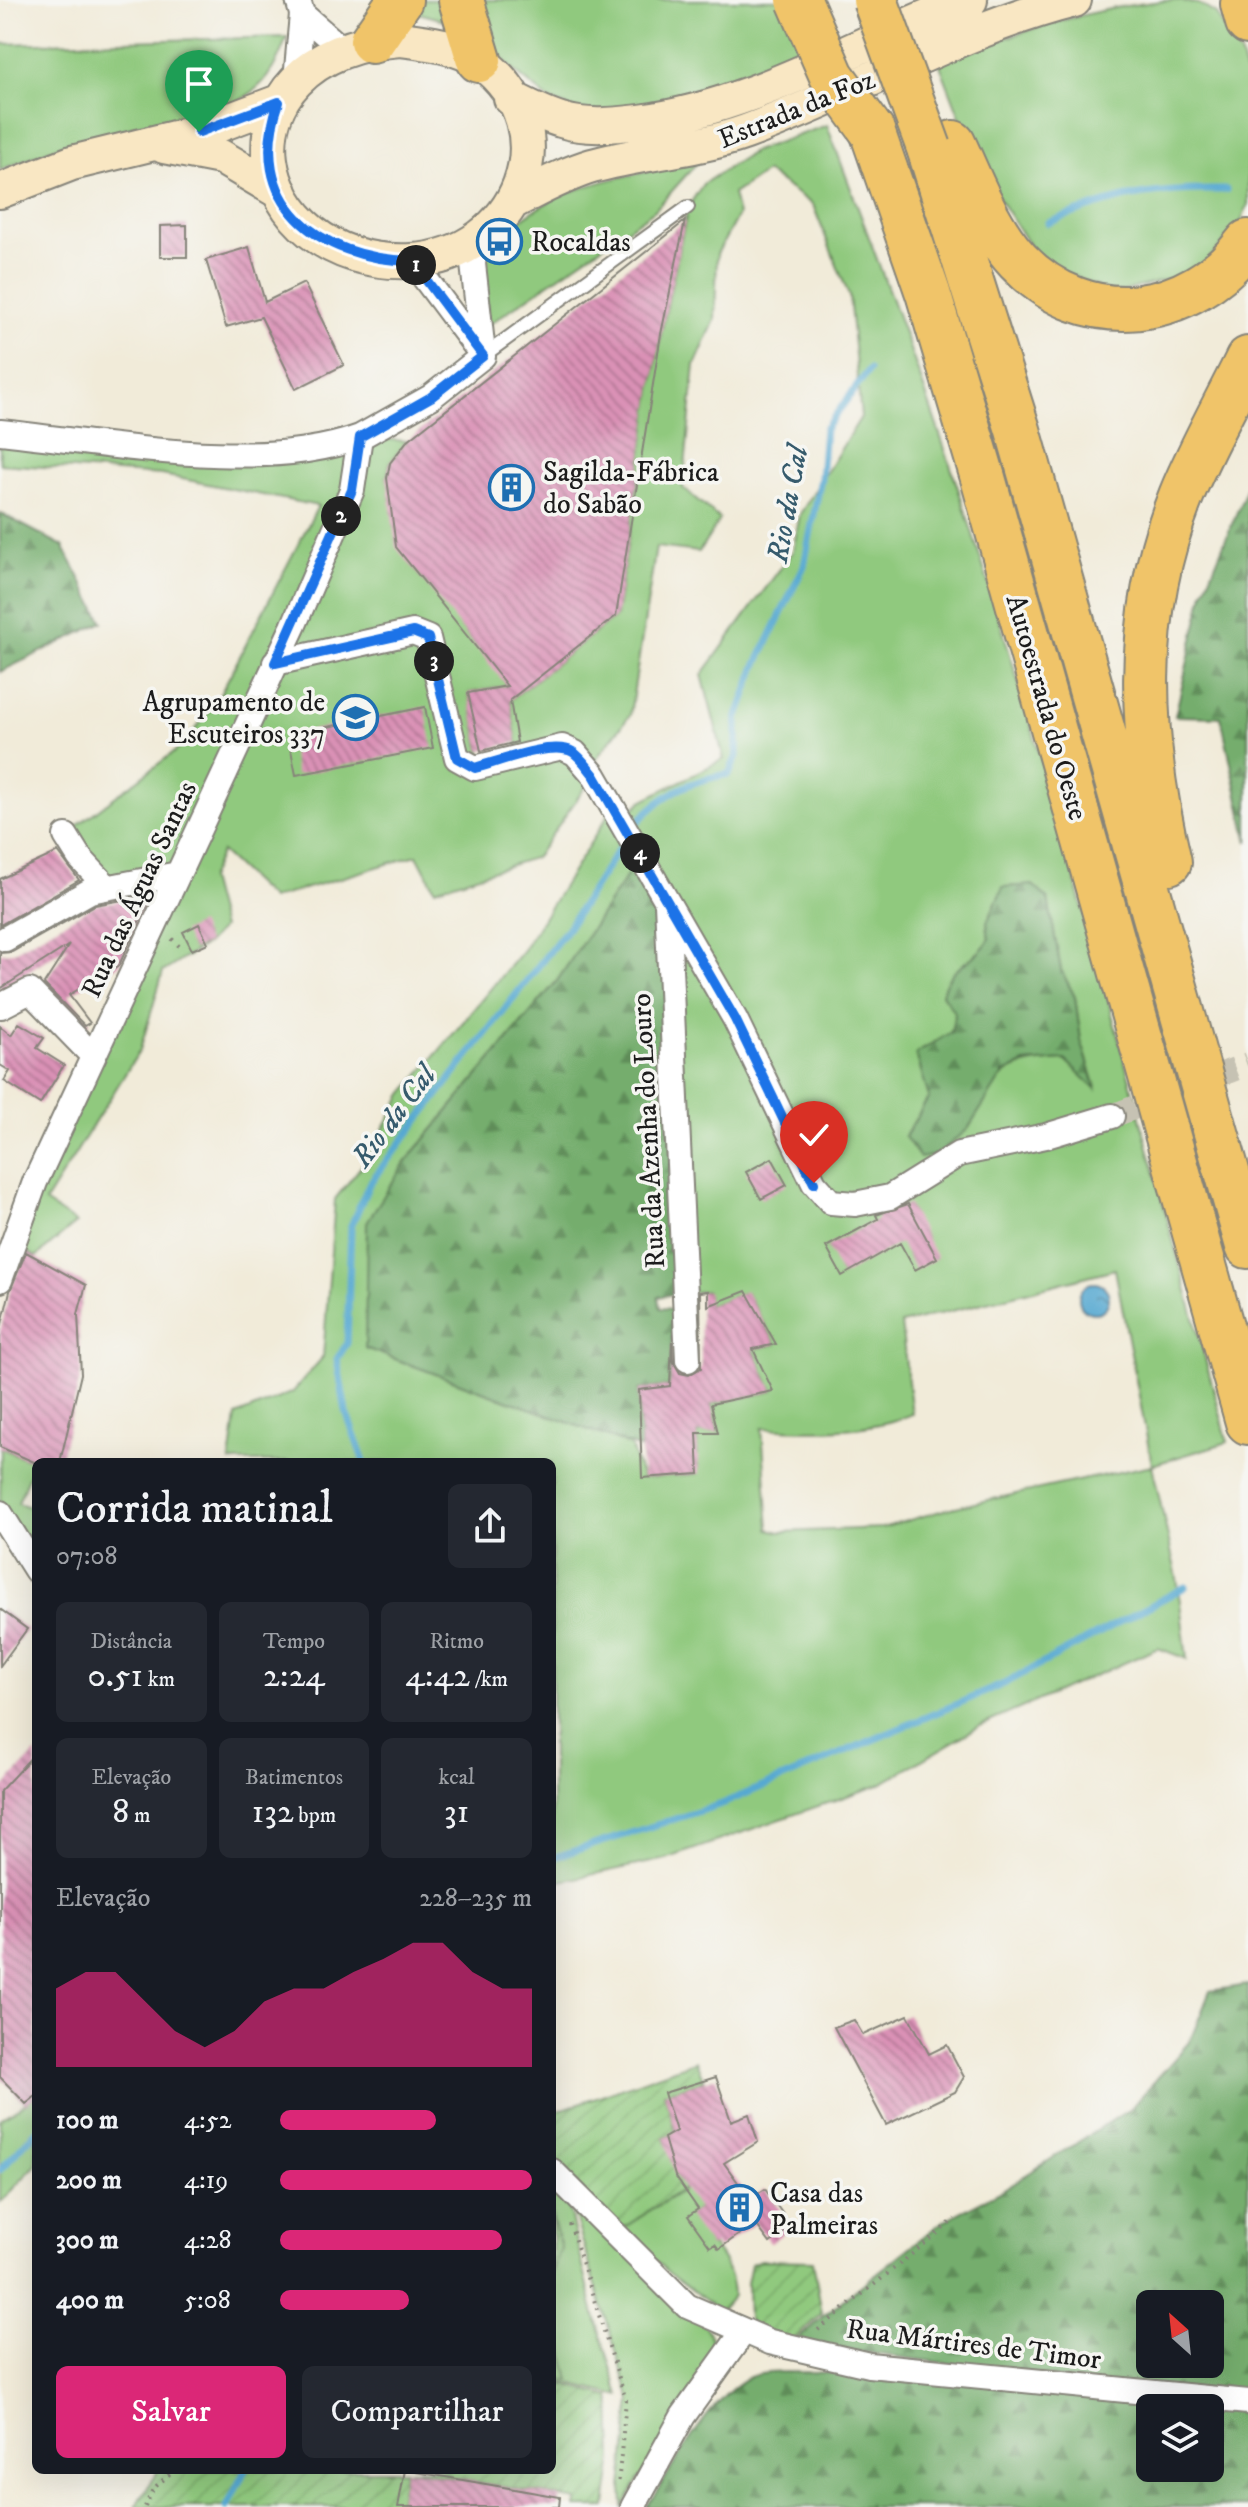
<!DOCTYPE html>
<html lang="pt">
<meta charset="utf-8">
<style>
:root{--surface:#171b24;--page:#242831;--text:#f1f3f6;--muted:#9ea1a6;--accent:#db2777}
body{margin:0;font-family:"IM FELL DW Pica",serif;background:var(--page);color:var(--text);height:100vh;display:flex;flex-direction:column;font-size:30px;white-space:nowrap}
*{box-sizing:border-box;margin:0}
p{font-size:26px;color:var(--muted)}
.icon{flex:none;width:44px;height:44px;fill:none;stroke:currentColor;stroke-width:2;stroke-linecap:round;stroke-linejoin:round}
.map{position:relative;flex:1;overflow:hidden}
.sheet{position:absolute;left:32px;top:1458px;width:524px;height:1016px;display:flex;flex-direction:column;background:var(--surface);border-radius:12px;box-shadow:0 8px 32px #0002}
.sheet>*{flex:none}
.needle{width:52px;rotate:333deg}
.buttons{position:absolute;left:1136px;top:2290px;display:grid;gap:16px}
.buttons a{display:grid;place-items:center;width:88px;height:88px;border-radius:12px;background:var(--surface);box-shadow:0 8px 32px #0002;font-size:40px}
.pin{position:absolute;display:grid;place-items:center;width:68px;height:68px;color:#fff;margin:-82px -34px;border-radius:50% 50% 50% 0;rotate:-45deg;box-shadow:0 0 8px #0007}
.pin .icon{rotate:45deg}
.km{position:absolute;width:40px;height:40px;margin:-20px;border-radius:50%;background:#222;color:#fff;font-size:22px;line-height:40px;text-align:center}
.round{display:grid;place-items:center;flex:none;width:84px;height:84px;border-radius:12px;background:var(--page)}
.headline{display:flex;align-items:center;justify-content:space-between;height:136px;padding:0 24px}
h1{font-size:44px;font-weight:600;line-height:60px}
.figures{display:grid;grid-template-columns:repeat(3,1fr);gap:12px;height:136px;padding:8px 24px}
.figures div{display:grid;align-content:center;border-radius:12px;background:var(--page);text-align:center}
.figures b{font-size:34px;font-weight:600}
.figures small{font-size:22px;font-weight:400}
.figures p{font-size:22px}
.chart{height:224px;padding:16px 24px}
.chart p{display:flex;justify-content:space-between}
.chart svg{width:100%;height:144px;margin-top:8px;fill:var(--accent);opacity:.7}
.primary-button{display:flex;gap:16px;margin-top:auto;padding:16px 24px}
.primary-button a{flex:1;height:92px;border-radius:12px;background:var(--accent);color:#fff;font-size:32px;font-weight:600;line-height:92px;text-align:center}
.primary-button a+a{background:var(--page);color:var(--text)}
ul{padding:0 24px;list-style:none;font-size:26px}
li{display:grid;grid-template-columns:128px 96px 1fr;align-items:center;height:60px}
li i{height:20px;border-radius:10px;background:var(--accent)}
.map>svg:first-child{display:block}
</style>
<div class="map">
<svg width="1248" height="2507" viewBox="0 0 1248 2507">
<defs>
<pattern id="forest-firs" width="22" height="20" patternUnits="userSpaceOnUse" patternTransform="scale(2)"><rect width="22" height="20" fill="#74ad6d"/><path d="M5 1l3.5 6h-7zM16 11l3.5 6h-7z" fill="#5e8c59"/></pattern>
<pattern id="wetland-marsh" width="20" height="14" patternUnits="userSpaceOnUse" patternTransform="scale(2)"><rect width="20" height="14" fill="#90c97e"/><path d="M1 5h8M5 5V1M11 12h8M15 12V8" fill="none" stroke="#7cac6c"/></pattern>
<pattern id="garden-furrows" width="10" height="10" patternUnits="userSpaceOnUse" patternTransform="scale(2)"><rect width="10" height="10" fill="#90c97e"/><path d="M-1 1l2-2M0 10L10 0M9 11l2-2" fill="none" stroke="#7cac6c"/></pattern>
<pattern id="water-ripples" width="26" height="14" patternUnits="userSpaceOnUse" patternTransform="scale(2)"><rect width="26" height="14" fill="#56a9d1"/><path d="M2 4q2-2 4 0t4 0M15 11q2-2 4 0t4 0" fill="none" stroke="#4689a9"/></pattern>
<pattern id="building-back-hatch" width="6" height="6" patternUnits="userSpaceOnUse" patternTransform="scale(2)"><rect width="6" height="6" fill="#da91b6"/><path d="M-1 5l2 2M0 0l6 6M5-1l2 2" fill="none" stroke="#b07693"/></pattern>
</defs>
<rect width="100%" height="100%" fill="#f6f6f2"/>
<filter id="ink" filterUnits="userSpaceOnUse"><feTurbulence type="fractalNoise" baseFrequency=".0125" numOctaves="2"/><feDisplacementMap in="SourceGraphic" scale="16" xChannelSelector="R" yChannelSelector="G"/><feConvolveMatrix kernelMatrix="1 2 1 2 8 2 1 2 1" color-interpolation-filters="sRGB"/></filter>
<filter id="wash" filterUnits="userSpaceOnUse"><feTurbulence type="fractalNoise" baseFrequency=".006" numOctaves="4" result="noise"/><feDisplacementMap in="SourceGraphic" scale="32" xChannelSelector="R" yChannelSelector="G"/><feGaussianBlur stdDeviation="1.8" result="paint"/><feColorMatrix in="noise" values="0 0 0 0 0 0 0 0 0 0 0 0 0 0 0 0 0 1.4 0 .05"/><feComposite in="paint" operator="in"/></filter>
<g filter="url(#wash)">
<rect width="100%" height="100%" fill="#f1ebd9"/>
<path fill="#90c97e" stroke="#56724d" stroke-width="2" fill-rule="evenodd" d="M 418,0 L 444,0 L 443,20 L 415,12 Z
M 476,0 L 780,0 L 803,56 L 729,88 L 604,112 L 577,110 L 551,101 L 512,69 L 496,51 Z
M 1176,0 L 1199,4 L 1216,14 L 1241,56 L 1248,82 L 1248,204 L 1240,225 L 1198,271 L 1113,294 L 1039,261 L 980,169 L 938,60 C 1016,35 1094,5 1176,0 Z
M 287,37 C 276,68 264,89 233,104 L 65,144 L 0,170 L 0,44 Z
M 827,125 C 876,256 926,388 969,522 C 1066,825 1143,1136 1228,1442 L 1152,1465 L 1177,1578 L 1187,1659 L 1158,1648 L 980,1726 L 879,1785 L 666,1859 L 552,1883 L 552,1462 L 230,1462 L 236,1416 L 293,1392 L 323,1357 L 335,1199 L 364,1163 L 403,1094 L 523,950 L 613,807 L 622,820 L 643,800 L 724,759 L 702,675 L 793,551 L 800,514 L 861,417 L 849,296 L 813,205 L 766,172 L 733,194 L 738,215 L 717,254 L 715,320 L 695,365 L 683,488 L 720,519 L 699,552 L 656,547 L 630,715 L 589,768 L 591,779 L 536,857 L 435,889 L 417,855 L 271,899 L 221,852 L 209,879 L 222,928 L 208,943 L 163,972 L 140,1050 L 45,1202 L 76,1223 L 36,1257 L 12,1244 L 178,875 L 107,887 L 66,834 L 182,746 L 215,704 L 318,506 L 162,475 L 0,464 L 0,432 L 225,454 L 360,437 L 407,441 L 390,463 L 387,478 L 507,686 L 469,693 L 482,756 L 518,749 L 510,700 L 616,616 L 661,334 L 688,207 L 703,184 L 754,151 ZM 640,856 L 685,1293 L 707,1291 L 708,1306 L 746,1292 L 776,1344 L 753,1349 L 773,1391 L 711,1404 L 718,1432 L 697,1433 L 698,1474 L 642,1478 L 630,1445 L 365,1348 L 404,1164 L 557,981 ZM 1002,895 L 1048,900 L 1061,970 L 1075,997 L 1081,1040 L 1096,1087 L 1065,1060 C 996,1064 1002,1075 968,1129 L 905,1136 L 929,1097 L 916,1054 L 951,1032 L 955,1013 L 942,994 L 965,962 L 979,956 L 989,940 L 987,922 ZM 1115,1269 L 1152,1465 L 951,1508 L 882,1528 L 781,1532 L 769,1529 L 762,1428 C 810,1431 867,1433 912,1414 L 901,1324 Z
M 697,163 L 655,210 L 488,325 L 483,263 L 486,255 C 538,185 619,177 697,163 Z
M 1,1448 L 34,1462 L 18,1503 L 36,1509 L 36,1570 L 0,1513 Z
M 36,2096 L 36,2165 L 0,2202 L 0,2120 Z
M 717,2168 L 730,2186 L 689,2216 C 709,2244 732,2259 733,2296 L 720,2311 L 669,2273 L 620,2230 Z
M 552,2171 L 562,2182 L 595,2315 L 620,2396 L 552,2380 Z
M 568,2194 L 706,2327 L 712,2340 L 702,2373 L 623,2507 L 622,2486 L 631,2400 Z"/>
<path fill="url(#forest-firs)" stroke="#486444" stroke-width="2" fill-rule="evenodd" d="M 1248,485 L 1248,842 L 1221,717 L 1175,716 L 1204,592 Z
M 0,513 L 63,546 L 103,622 L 0,672 Z
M 641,855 L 667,899 L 674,1294 L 658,1297 L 660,1308 L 673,1309 L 670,1386 L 639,1390 L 641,1449 L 365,1348 L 367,1222 L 404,1164 L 557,981 Z
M 1033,885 L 1048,899 L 1061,970 L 1075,997 L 1081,1040 L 1096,1089 L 1065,1060 L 1025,1063 L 1003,1074 L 968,1129 L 937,1155 L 920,1158 L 905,1137 L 929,1097 L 916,1054 L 951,1032 L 955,1013 L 942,994 C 947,966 975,963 989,940 L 987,922 L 1003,887 Z
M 1248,1985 L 1248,2399 L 1088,2382 L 794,2343 L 824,2315 L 943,2221 L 999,2192 L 1130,2109 L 1190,2041 L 1210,1991 ZM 1150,2304 L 1210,2304 L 1210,2364 L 1150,2364 Z
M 786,2372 L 870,2373 L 1248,2407 L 1248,2507 L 646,2507 C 673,2470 709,2397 750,2377 C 760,2372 775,2373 786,2372 ZM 1150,2408 L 1210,2408 L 1210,2468 L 1150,2468 Z"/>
<path fill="url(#wetland-marsh)" stroke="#56724d" stroke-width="2" d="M 552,2217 L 561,2248 L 552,2274 Z
M 552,2296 L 570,2381 L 552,2377 Z"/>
<path fill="url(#garden-furrows)" stroke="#56724d" stroke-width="2" d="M 696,2061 L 704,2081 L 664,2093 L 676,2131 L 664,2138 L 684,2188 L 620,2230 L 552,2160 L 552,2113 Z
M 760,2260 L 813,2261 L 822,2313 L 791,2342 L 748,2324 L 747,2283 L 751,2264 Z
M 552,2382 L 611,2397 L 613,2458 L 606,2507 L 576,2507 L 577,2500 L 408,2470 L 552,2470 Z
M 158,2470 L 405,2470 L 398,2507 L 136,2507 Z"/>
<path fill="url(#water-ripples)" stroke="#396276" stroke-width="2" d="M1079 1298a15 15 0 1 1 30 0a15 15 0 1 1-30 0Z"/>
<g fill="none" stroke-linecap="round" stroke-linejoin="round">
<path stroke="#56a9d1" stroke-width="7" d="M 1048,223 C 1119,195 1150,189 1226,190
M 634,825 C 664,794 686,781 729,774 L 737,756 L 737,719 L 756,666 L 804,566 L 821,478 L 825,429 L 869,370
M 364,1462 L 346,1412 L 337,1359 L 347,1343 L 351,1226 L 369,1184 L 567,929 L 623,842
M 552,1858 L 722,1804 L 1004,1684 L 1185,1587
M 0,2170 L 36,2131
M 227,2507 L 245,2470"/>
</g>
<g id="blocks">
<path fill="url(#building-back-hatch)" d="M 685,221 L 661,334 L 616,616 L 510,700 L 517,742 L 481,751 L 468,693 L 507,686 L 396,547 L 387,478 L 390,463 L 407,441 Z
M 187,225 L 187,257 L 160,257 L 160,226 Z
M 249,247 L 265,302 L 304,283 L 344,365 L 296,389 L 261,317 L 226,327 L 206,260 Z
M 425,707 L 433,748 L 296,775 L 288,735 Z
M 58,852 L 79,880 L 0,925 L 0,879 Z
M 145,896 L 149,900 L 119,965 L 69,995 L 90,1023 L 85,1026 L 44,984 L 69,945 L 0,989 L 0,953 L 12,952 L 95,905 Z
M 199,924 L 208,943 L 192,950 L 183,932 Z
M 19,1023 L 44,1038 L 37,1048 L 64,1065 L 40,1104 L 4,1081 L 10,1071 L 0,1065 L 0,1026 L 11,1035 Z
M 772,1158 L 787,1185 L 761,1199 L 746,1172 Z
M 908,1204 L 937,1258 L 915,1270 L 900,1243 L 842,1276 L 826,1247 L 878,1219 L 876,1215 Z
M 26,1252 L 86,1285 L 78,1314 L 81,1374 L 60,1462 L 34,1462 L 0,1447 L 0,1332 L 10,1291 Z
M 708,1291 L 708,1306 L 746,1291 L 776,1344 L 753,1349 L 773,1391 L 711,1404 L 718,1433 L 697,1433 L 699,1474 L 642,1478 L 639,1390 L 670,1386 L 672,1341 L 673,1361 L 680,1373 L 689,1375 L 701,1368 L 700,1292 Z
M 0,1609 L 27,1629 L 0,1666 Z
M 36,1752 L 36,2096 L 26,2104 L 0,2077 L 0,1791 Z
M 908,2015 L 929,2054 L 947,2045 L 964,2077 L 955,2092 L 886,2125 L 834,2027 L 854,2020 L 863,2035 Z
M 716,2077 L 731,2121 L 749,2114 L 758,2142 L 724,2163 L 750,2199 L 765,2189 L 792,2227 L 770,2243 L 755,2223 L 719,2249 L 715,2244 L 710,2247 L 688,2216 L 698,2209 L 675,2176 L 664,2138 L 676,2131 L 664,2093 Z
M 405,2470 L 560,2497 L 559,2507 L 398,2507 Z"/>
</g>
</g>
<g filter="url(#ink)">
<use href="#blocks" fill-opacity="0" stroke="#86847a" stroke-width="2"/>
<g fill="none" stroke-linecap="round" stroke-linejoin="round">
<path stroke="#c6c2b3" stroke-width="24" stroke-dasharray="24 12" stroke-linecap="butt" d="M 1112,1116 L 1248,1064"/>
<defs>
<path id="service" d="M 483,356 L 688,207"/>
<path id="minor" d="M 302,14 L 342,49
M 296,80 L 302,14 L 298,0
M 476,240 L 473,264 L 483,353
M 412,261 L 483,356
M 0,432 C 107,443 259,474 360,437
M 275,663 L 413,632 L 428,638 L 457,758 L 475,768 L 562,747 L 575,753 L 594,775 L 735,1019 L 814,1183 L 831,1202 L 855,1204 L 890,1197 L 959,1154 L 1046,1136 L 1112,1116
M 66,836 L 79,857 L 107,887
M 667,903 L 688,1360
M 5,939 L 90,891 L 178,874
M 1,1006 L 30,991 L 93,1056
M 0,1280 L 35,1182 L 293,627 L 352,490 L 360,437 L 431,397 L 483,356
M 0,1513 L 36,1570
M 552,2171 L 687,2306 L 770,2342 L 869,2365 L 1248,2402
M 633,2507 L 683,2416 L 744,2331"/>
<path id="secondary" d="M 400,39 C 425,42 460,46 481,62 C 571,130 518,255 412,261 C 244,270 205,54 400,39 Z
M 511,98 C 527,106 544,115 561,120 C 586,128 614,125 640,122 C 760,106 859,40 970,0
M 164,146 L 221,157 L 280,192
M 0,191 L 72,163 L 199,132 L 279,102
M 514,201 C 540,188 565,174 592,166 C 643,152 696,150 746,132 C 857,92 959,29 1074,0"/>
<path id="motorway" d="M 461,0 L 479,60
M 1243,4 L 1248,22
M 372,41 L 400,0
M 872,131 L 928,293 L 983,478 L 1248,1422
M 953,143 C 972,183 988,229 1018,261 C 1087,333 1190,319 1248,242
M 929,148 L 1018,430 L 1248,1246
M 1169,862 C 1140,738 1133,617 1181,496 C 1200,449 1226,404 1248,359"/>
</defs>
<use href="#service" stroke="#86847a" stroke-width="16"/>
<use href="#minor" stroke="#86847a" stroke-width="28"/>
<use href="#secondary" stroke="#86847a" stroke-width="38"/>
<use href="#motorway" stroke="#86847a" stroke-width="48"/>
<path stroke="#86847a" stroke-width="4" stroke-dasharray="2 6" stroke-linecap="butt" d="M 172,939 L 180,947
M 570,2224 L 626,2400 L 618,2486
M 818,2330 L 955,2219
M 145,2507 L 153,2489 L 174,2470"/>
<use href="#service" stroke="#fff" stroke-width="12"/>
<use href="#minor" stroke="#fff" stroke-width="24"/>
<use href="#secondary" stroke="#f9e7c3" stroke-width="34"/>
<use href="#motorway" stroke="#f0c469" stroke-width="44"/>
<defs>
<path id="motorway-bridge" d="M 799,0 L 832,76 L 872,131
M 875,0 L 929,148"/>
</defs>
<use href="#motorway-bridge" stroke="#86847a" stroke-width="48" stroke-linecap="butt"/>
<use href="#motorway-bridge" stroke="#f0c469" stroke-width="44"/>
</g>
</g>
<g fill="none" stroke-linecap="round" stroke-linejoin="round" filter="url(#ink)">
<defs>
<path id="route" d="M 199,132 L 279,102 C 244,202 318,259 412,261 L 483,356 L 431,397 L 360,437 L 352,490 L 275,663 L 413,632 L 428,638 L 457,758 L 475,768 C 498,762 552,740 573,752 C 581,757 588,768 594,775 L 735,1019 L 814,1183"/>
</defs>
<use href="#route" stroke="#fff" stroke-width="16"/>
<use href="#route" stroke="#1a73e8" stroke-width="10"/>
</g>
<defs>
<symbol id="bus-ring" viewBox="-11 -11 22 22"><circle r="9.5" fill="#f6f6f2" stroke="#1f6fb2" stroke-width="1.5"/><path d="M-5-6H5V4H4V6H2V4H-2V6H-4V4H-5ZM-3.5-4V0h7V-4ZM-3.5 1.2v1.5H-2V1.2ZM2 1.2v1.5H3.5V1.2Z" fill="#1f6fb2"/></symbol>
<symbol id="building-ring" viewBox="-11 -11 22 22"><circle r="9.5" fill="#f6f6f2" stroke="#1f6fb2" stroke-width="1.5"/><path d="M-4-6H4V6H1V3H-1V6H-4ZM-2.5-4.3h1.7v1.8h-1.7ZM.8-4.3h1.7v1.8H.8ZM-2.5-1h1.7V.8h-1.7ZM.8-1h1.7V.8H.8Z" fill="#1f6fb2"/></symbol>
<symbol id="school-ring" viewBox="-11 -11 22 22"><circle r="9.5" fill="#f6f6f2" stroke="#1f6fb2" stroke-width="1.5"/><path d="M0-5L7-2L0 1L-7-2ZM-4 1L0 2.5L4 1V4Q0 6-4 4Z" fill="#1f6fb2"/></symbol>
</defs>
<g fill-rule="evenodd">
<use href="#bus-ring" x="474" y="216" width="51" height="51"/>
<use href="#building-ring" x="486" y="462" width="51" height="51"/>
<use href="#school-ring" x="330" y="692" width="51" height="51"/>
<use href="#building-ring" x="714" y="2182" width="51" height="51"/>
</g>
<g text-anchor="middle" stroke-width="7" stroke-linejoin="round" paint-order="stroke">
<g font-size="28" fill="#1c1c1c" stroke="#f6f6f2">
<text transform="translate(796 108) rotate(-22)" y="10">Estrada da Foz</text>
<text transform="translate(1048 707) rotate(74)" y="10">Autoestrada do Oeste</text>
<text transform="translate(138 889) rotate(-65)" y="10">Rua das Águas Santas</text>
<text transform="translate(647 1131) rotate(-93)" y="10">Rua da Azenha do Louro</text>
<text transform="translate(974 2343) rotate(7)" y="10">Rua Mártires de Timor</text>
</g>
<g font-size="28" fill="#1c1c1c" stroke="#f6f6f2" text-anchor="start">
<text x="531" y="251">Rocaldas</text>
<text x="543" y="481">Sagilda-Fábrica<tspan x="543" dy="32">do Sabão</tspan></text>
<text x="325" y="711" text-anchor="end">Agrupamento de<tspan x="325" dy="32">Escuteiros 337</tspan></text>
<text x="770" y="2202">Casa das<tspan x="770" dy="32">Palmeiras</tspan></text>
</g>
<g font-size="30" font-style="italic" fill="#365b6d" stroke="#f6f6f2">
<text transform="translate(787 504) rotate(-80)" y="10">Rio da Cal</text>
<text transform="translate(393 1116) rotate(-53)" y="10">Rio da Cal</text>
</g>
</g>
</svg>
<div class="buttons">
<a><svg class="needle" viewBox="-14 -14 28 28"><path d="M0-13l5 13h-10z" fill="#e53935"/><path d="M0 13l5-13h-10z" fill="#9ea1a6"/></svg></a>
<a><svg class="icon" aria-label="layers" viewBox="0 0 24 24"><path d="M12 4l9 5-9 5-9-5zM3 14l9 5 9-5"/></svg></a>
</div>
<div class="pin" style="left:199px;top:132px;background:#1e9e55"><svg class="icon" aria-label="arrive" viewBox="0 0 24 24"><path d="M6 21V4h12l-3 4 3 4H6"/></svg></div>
<div class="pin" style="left:814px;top:1183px;background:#d93025"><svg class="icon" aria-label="check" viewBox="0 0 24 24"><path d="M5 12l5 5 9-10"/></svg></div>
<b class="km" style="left:416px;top:265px">1</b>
<b class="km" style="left:341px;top:516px">2</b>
<b class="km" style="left:434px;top:661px">3</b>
<b class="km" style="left:640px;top:853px">4</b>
<section class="sheet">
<div class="headline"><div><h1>Corrida matinal</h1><p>07:08</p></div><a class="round"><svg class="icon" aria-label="share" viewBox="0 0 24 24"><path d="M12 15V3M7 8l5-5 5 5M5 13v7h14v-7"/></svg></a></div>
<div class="figures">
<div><p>Distância</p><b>0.51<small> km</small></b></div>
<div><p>Tempo</p><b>2:24</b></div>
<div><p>Ritmo</p><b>4:42<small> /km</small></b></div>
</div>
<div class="figures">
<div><p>Elevação</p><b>8<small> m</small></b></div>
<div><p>Batimentos</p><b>132<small> bpm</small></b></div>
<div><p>kcal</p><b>31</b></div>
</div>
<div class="chart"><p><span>Elevação</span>228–235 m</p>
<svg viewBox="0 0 160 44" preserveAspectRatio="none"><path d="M0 44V20L10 15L20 15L30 24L40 33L50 38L60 33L70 24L80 20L90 20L100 15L110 11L120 6L130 6L140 15L150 20L160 20V44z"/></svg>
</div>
<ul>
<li><b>100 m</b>4:52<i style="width:62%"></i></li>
<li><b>200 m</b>4:19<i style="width:100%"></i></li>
<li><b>300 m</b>4:28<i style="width:88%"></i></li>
<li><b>400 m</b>5:08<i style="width:51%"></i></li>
</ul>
<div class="primary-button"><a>Salvar</a><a>Compartilhar</a></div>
</section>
</div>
